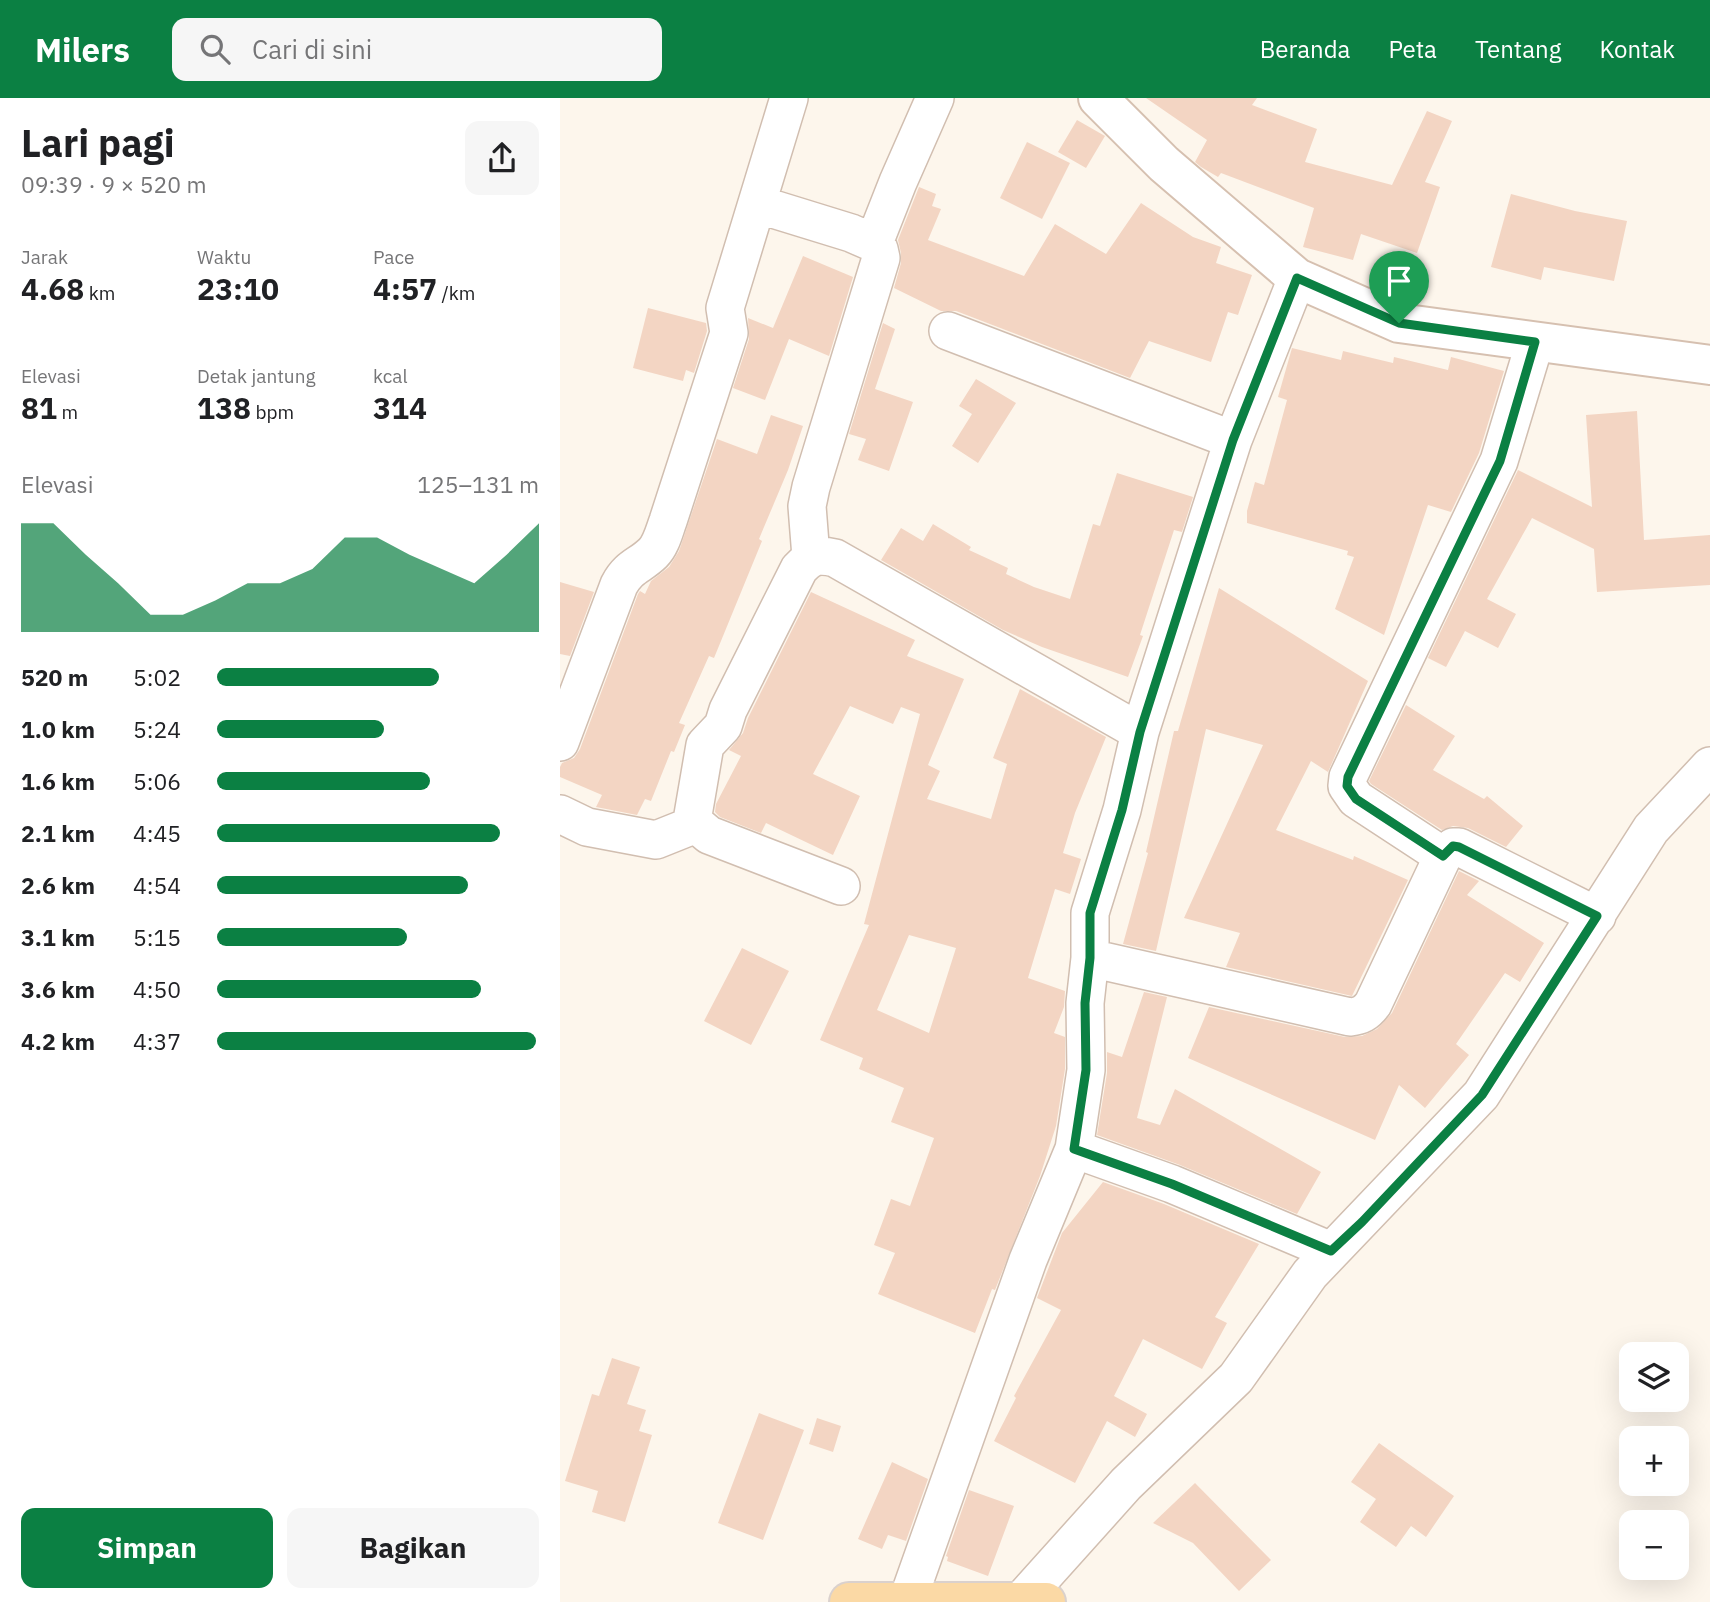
<!DOCTYPE html>
<html lang="id">
<meta charset="utf-8">
<style>
:root{--surface:#fff;--page:#f6f6f6;--text:#202124;--muted:#757577;--accent:#0b8043}
body{margin:0;font-family:"IBM Plex Sans",sans-serif;background:var(--page);color:var(--text);height:100vh;display:flex;flex-direction:column;font-size:26px;white-space:nowrap}
*{box-sizing:border-box;margin:0}
p{font-size:23px;color:var(--muted)}
.icon{flex:none;width:38px;height:38px;fill:none;stroke:currentColor;stroke-width:2;stroke-linecap:round;stroke-linejoin:round}
.map{position:relative;flex:1;overflow:hidden}
.drawer{display:flex;flex-direction:column;background:var(--surface);width:560px}
.drawer>*{flex:none}
.controls{position:absolute;left:1059px;top:1244px;display:grid;gap:14px}
.controls a{display:grid;place-items:center;width:70px;height:70px;border-radius:14px;background:var(--surface);box-shadow:0 7px 28px #0002;font-size:35px}
.pin{position:absolute;display:grid;place-items:center;width:60px;height:60px;color:#fff;margin:-72px -30px;border-radius:50% 50% 50% 0;rotate:-45deg;box-shadow:0 0 7px #0007}
.pin .icon{rotate:45deg}
.round{display:grid;place-items:center;flex:none;width:74px;height:74px;border-radius:14px;background:var(--page)}
.summary{display:flex;align-items:center;justify-content:space-between;height:119px;padding:0 21px}
h1{font-size:38px;font-weight:800;line-height:52px}
.figures{display:grid;grid-template-columns:repeat(3,1fr);gap:10px;height:119px;padding:7px 21px}
.figures div{display:grid;align-content:center}
.figures b{font-size:30px;font-weight:800}
.figures small{font-size:19px;font-weight:400}
.figures p{font-size:19px}
.chart{height:196px;padding:14px 21px}
.chart p{display:flex;justify-content:space-between}
.chart svg{width:100%;height:126px;margin-top:7px;fill:var(--accent);opacity:.7}
.primary-button{display:flex;gap:14px;margin-top:auto;padding:14px 21px}
.primary-button a{flex:1;height:80px;border-radius:14px;background:var(--accent);color:#fff;font-size:28px;font-weight:800;line-height:80px;text-align:center}
.primary-button a+a{background:var(--page);color:var(--text)}
ul{padding:0 21px;list-style:none;font-size:23px}
li{display:grid;grid-template-columns:112px 84px 1fr;align-items:center;height:52px}
li i{height:18px;border-radius:9px;background:var(--accent)}
header{display:flex;align-items:center;gap:42px;box-sizing:border-box;height:98px;padding:0 35px;background:var(--accent);color:#fff}
header strong{font-size:33px}
nav{display:flex;gap:38px;margin-inline-start:auto;font-size:24px}
.search{width:490px;height:63px;background:var(--page);display:flex;align-items:center;gap:18px;box-sizing:border-box;padding:0 24px;border-radius:14px;color:var(--muted);font-size:26px}
main{display:flex;flex:1;min-height:0}
.map>svg:first-child{display:block}
</style>
<header>
<strong>Milers</strong>
<div class="search"><svg class="icon" aria-label="search" viewBox="0 0 24 24"><circle cx="10" cy="10" r="6"/><path d="M15 15l6 6"/></svg>Cari di sini</div>
<nav><a>Beranda</a><a>Peta</a><a>Tentang</a><a>Kontak</a></nav>
</header>
<main>
<section class="drawer">
<div class="summary"><div><h1>Lari pagi</h1><p>09:39 · 9 × 520 m</p></div><a class="round"><svg class="icon" aria-label="share" viewBox="0 0 24 24"><path d="M12 15V3M7 8l5-5 5 5M5 13v7h14v-7"/></svg></a></div>
<div class="figures">
<div><p>Jarak</p><b>4.68<small> km</small></b></div>
<div><p>Waktu</p><b>23:10</b></div>
<div><p>Pace</p><b>4:57<small> /km</small></b></div>
</div>
<div class="figures">
<div><p>Elevasi</p><b>81<small> m</small></b></div>
<div><p>Detak jantung</p><b>138<small> bpm</small></b></div>
<div><p>kcal</p><b>314</b></div>
</div>
<div class="chart"><p><span>Elevasi</span>125–131 m</p>
<svg viewBox="0 0 160 44" preserveAspectRatio="none"><path d="M0 44V6L10 6L20 17L30 27L40 38L50 38L60 33L70 27L80 27L90 22L100 11L110 11L120 17L130 22L140 27L150 17L160 6V44z"/></svg>
</div>
<ul>
<li><b>520 m</b>5:02<i style="width:69%"></i></li>
<li><b>1.0 km</b>5:24<i style="width:52%"></i></li>
<li><b>1.6 km</b>5:06<i style="width:66%"></i></li>
<li><b>2.1 km</b>4:45<i style="width:88%"></i></li>
<li><b>2.6 km</b>4:54<i style="width:78%"></i></li>
<li><b>3.1 km</b>5:15<i style="width:59%"></i></li>
<li><b>3.6 km</b>4:50<i style="width:82%"></i></li>
<li><b>4.2 km</b>4:37<i style="width:99%"></i></li>
</ul>
<div class="primary-button"><a>Simpan</a><a>Bagikan</a></div>
</section>
<div class="map">
<svg width="1150" height="1504" viewBox="0 0 1150 1504">
<rect width="100%" height="100%" fill="#fdf6ec"/>
<path fill="#f3d5c3" fill-rule="evenodd" d="M 586,0 L 697,0 L 692,7 L 757,31 L 745,64 L 832,87 L 867,13 L 892,23 L 865,84 L 880,89 L 857,155 L 801,136 L 793,162 L 743,149 L 754,110 L 661,75 L 658,79 L 641,69 L 635,64 L 647,42 Z
M 517,22 L 545,38 L 526,70 L 498,54 Z
M 467,44 L 510,65 L 482,121 L 440,100 Z
M 359,89 L 376,96 L 372,108 L 381,111 L 368,142 L 464,178 L 495,126 L 546,156 L 581,105 L 633,139 L 661,149 L 656,165 L 692,177 L 678,217 L 668,214 L 651,264 L 589,243 L 570,280 L 396,213 L 381,213 L 334,190 L 341,165 L 341,155 L 338,142 Z
M 951,96 L 1015,113 L 1067,123 L 1054,183 L 984,169 L 981,182 L 931,169 Z
M 243,158 L 293,179 L 269,258 L 229,241 L 205,302 L 173,290 L 189,241 L 188,220 L 213,230 Z
M 88,210 L 146,225 L 147,233 L 134,275 L 126,272 L 123,283 L 73,270 Z
M 323,225 L 335,231 L 315,291 L 353,304 L 329,373 L 298,362 L 306,341 L 289,336 Z
M 732,250 L 781,262 L 783,253 L 833,265 L 834,259 L 888,272 L 891,259 L 944,273 L 919,355 L 891,414 L 868,407 L 824,537 L 775,511 L 794,459 L 787,457 L 788,453 L 687,425 L 687,413 L 695,384 L 704,387 L 727,302 L 718,299 Z
M 416,281 L 456,305 L 418,365 L 392,348 L 412,316 L 399,308 Z
M 1077,313 L 1084,442 L 1150,437 L 1150,487 L 1037,494 L 1034,451 L 972,420 L 927,501 L 956,516 L 938,550 L 905,533 L 886,569 L 868,560 L 958,372 L 1032,409 L 1026,317 Z
M 211,317 L 243,328 L 228,372 L 199,441 L 202,443 L 154,560 L 149,558 L 119,625 L 125,627 L 114,654 L 111,653 L 91,703 L 85,701 L 77,717 L 36,709 L 42,697 L 0,679 L 0,669 L 2,665 L 14,660 L 20,651 L 78,496 L 80,493 L 85,496 L 91,483 L 109,469 L 119,453 L 157,341 L 197,356 Z
M 557,375 L 633,399 L 622,434 L 614,432 L 580,537 L 583,538 L 568,579 L 482,549 L 443,532 L 321,462 L 341,430 L 363,443 L 373,426 L 411,449 L 409,452 L 448,470 L 446,476 L 474,489 L 510,501 L 533,426 L 540,428 Z
M 0,484 L 34,494 L 10,558 L 0,556 Z
M 659,490 L 808,583 L 768,674 L 751,663 L 716,732 L 793,762 L 794,758 L 848,782 L 792,898 L 666,869 L 680,835 L 624,820 L 703,647 L 646,631 L 596,853 L 563,846 L 588,755 L 586,754 L 614,633 L 618,633 Z
M 251,494 L 355,542 L 347,558 L 404,581 L 368,667 L 380,673 L 367,701 L 431,721 L 447,666 L 433,660 L 460,591 L 546,639 L 515,715 L 503,755 L 521,761 L 510,796 L 495,791 L 468,880 L 505,893 L 504,909 L 494,935 L 505,939 L 505,971 L 496,1028 L 480,1078 L 435,1192 L 432,1191 L 415,1235 L 318,1196 L 335,1155 L 314,1147 L 331,1101 L 350,1108 L 374,1040 L 331,1024 L 344,990 L 299,971 L 303,960 L 260,942 L 309,827 L 304,826 L 360,616 L 341,609 L 333,626 L 290,608 L 253,676 L 300,698 L 273,757 L 206,725 L 201,735 L 160,719 L 155,714 L 156,706 L 181,658 L 169,652 L 183,635 L 188,620 ZM 349,837 L 396,850 L 369,935 L 317,912 Z
M 846,607 L 895,638 L 873,672 L 924,701 L 927,698 L 963,728 L 946,749 L 908,730 L 893,728 L 882,732 L 811,686 L 809,683 Z
M 899,773 L 919,783 L 907,797 L 984,845 L 960,884 L 945,875 L 896,946 L 909,957 L 865,1010 L 839,987 L 815,1042 L 628,960 L 649,909 L 785,939 L 802,938 L 817,931 L 832,915 Z
M 182,850 L 229,873 L 191,947 L 144,923 Z
M 584,894 L 607,899 L 577,1020 L 600,1027 L 615,991 L 761,1074 L 737,1116 L 620,1067 L 537,1037 L 547,975 L 547,954 L 562,959 Z
M 543,1084 L 604,1106 L 699,1146 L 655,1219 L 667,1225 L 642,1271 L 583,1241 L 554,1298 L 587,1316 L 575,1339 L 547,1323 L 515,1385 L 434,1343 L 456,1300 L 454,1298 L 501,1212 L 477,1200 L 502,1135 Z
M 52,1260 L 80,1269 L 67,1306 L 86,1312 L 79,1333 L 92,1337 L 65,1424 L 32,1414 L 38,1393 L 5,1383 L 32,1296 L 39,1298 Z
M 199,1315 L 244,1332 L 203,1442 L 158,1425 Z
M 257,1320 L 281,1328 L 273,1354 L 249,1346 Z
M 819,1345 L 894,1398 L 866,1439 L 851,1428 L 836,1449 L 800,1424 L 816,1401 L 791,1384 Z
M 332,1364 L 368,1381 L 346,1443 L 328,1437 L 322,1451 L 298,1441 Z
M 635,1385 L 711,1462 L 679,1493 L 633,1445 L 593,1425 Z
M 409,1392 L 454,1408 L 428,1478 L 387,1463 L 388,1459 L 386,1458 Z"/>
<g fill="none" stroke-linecap="round" stroke-linejoin="round">
<defs>
<path id="street" d="M 197,106 L 291,135 L 314,145 L 319,151 L 321,160 L 251,389 L 247,408 L 251,459
M 314,145 L 338,84 L 375,0
M 388,233 L 673,342
M 0,644 L 59,487 C 69,468 80,468 93,455 C 101,447 104,434 108,423 L 169,235 L 165,210 L 229,0
M 0,716 L 27,729 L 96,742 L 136,726
M 883,758 L 796,701 L 787,688 L 788,679 L 939,363 L 975,244
M 281,788 L 149,737 L 136,726 L 133,717 L 145,647 L 163,628 L 168,612 L 239,471 C 251,458 257,456 275,460 L 580,634
M 530,860 L 790,919 C 801,918 806,915 813,906 L 883,758 L 893,749 L 899,749 L 1037,818
M 514,1051 L 612,1086 L 771,1153
M 347,1504 L 468,1162 L 514,1051 L 526,972 L 525,905 L 530,860 L 530,815 L 562,712 L 580,634 L 673,342 L 737,180
M 460,1504 L 566,1386 L 676,1280 L 750,1176 L 921,997 L 1091,731 L 1150,668"/>
<path id="secondary" d="M 538,0 L 604,66 L 737,180 L 839,225 L 1150,267"/>
<path id="primary" d="M 289,1504 L 486,1504"/>
</defs>
<use href="#street" stroke="#d1beb0" stroke-width="40"/>
<use href="#secondary" stroke="#d6c0b0" stroke-width="42"/>
<use href="#primary" stroke="#dad1cd" stroke-width="42"/>
<use href="#street" stroke="#fff" stroke-width="37"/>
<use href="#secondary" stroke="#fff" stroke-width="38"/>
<use href="#primary" stroke="#fbd9a5" stroke-width="38"/>
</g>
<g fill="none" stroke-linecap="round" stroke-linejoin="round">
<defs>
<path id="route" d="M 737,180 L 839,225 L 975,244 L 940,363 L 788,679 L 787,688 L 796,701 L 883,758 L 893,748 L 899,749 L 1037,818 L 922,997 L 802,1124 L 771,1153 L 612,1086 L 514,1051 L 526,972 L 525,905 L 530,860 L 530,815 L 562,712 L 580,634 L 673,342 Z"/>
</defs>
<use href="#route" stroke="#fff" stroke-width="14"/>
<use href="#route" stroke="#0b8043" stroke-width="9"/>
</g>
</svg>
<div class="controls">
<a><svg class="icon" aria-label="layers" viewBox="0 0 24 24"><path d="M12 4l9 5-9 5-9-5zM3 14l9 5 9-5"/></svg></a>
<a>+</a>
<a>−</a>
</div>
<div class="pin" style="left:839px;top:225px;background:#1e9e55"><svg class="icon" aria-label="arrive" viewBox="0 0 24 24"><path d="M6 21V4h12l-3 4 3 4H6"/></svg></div>
</div>
</main>
